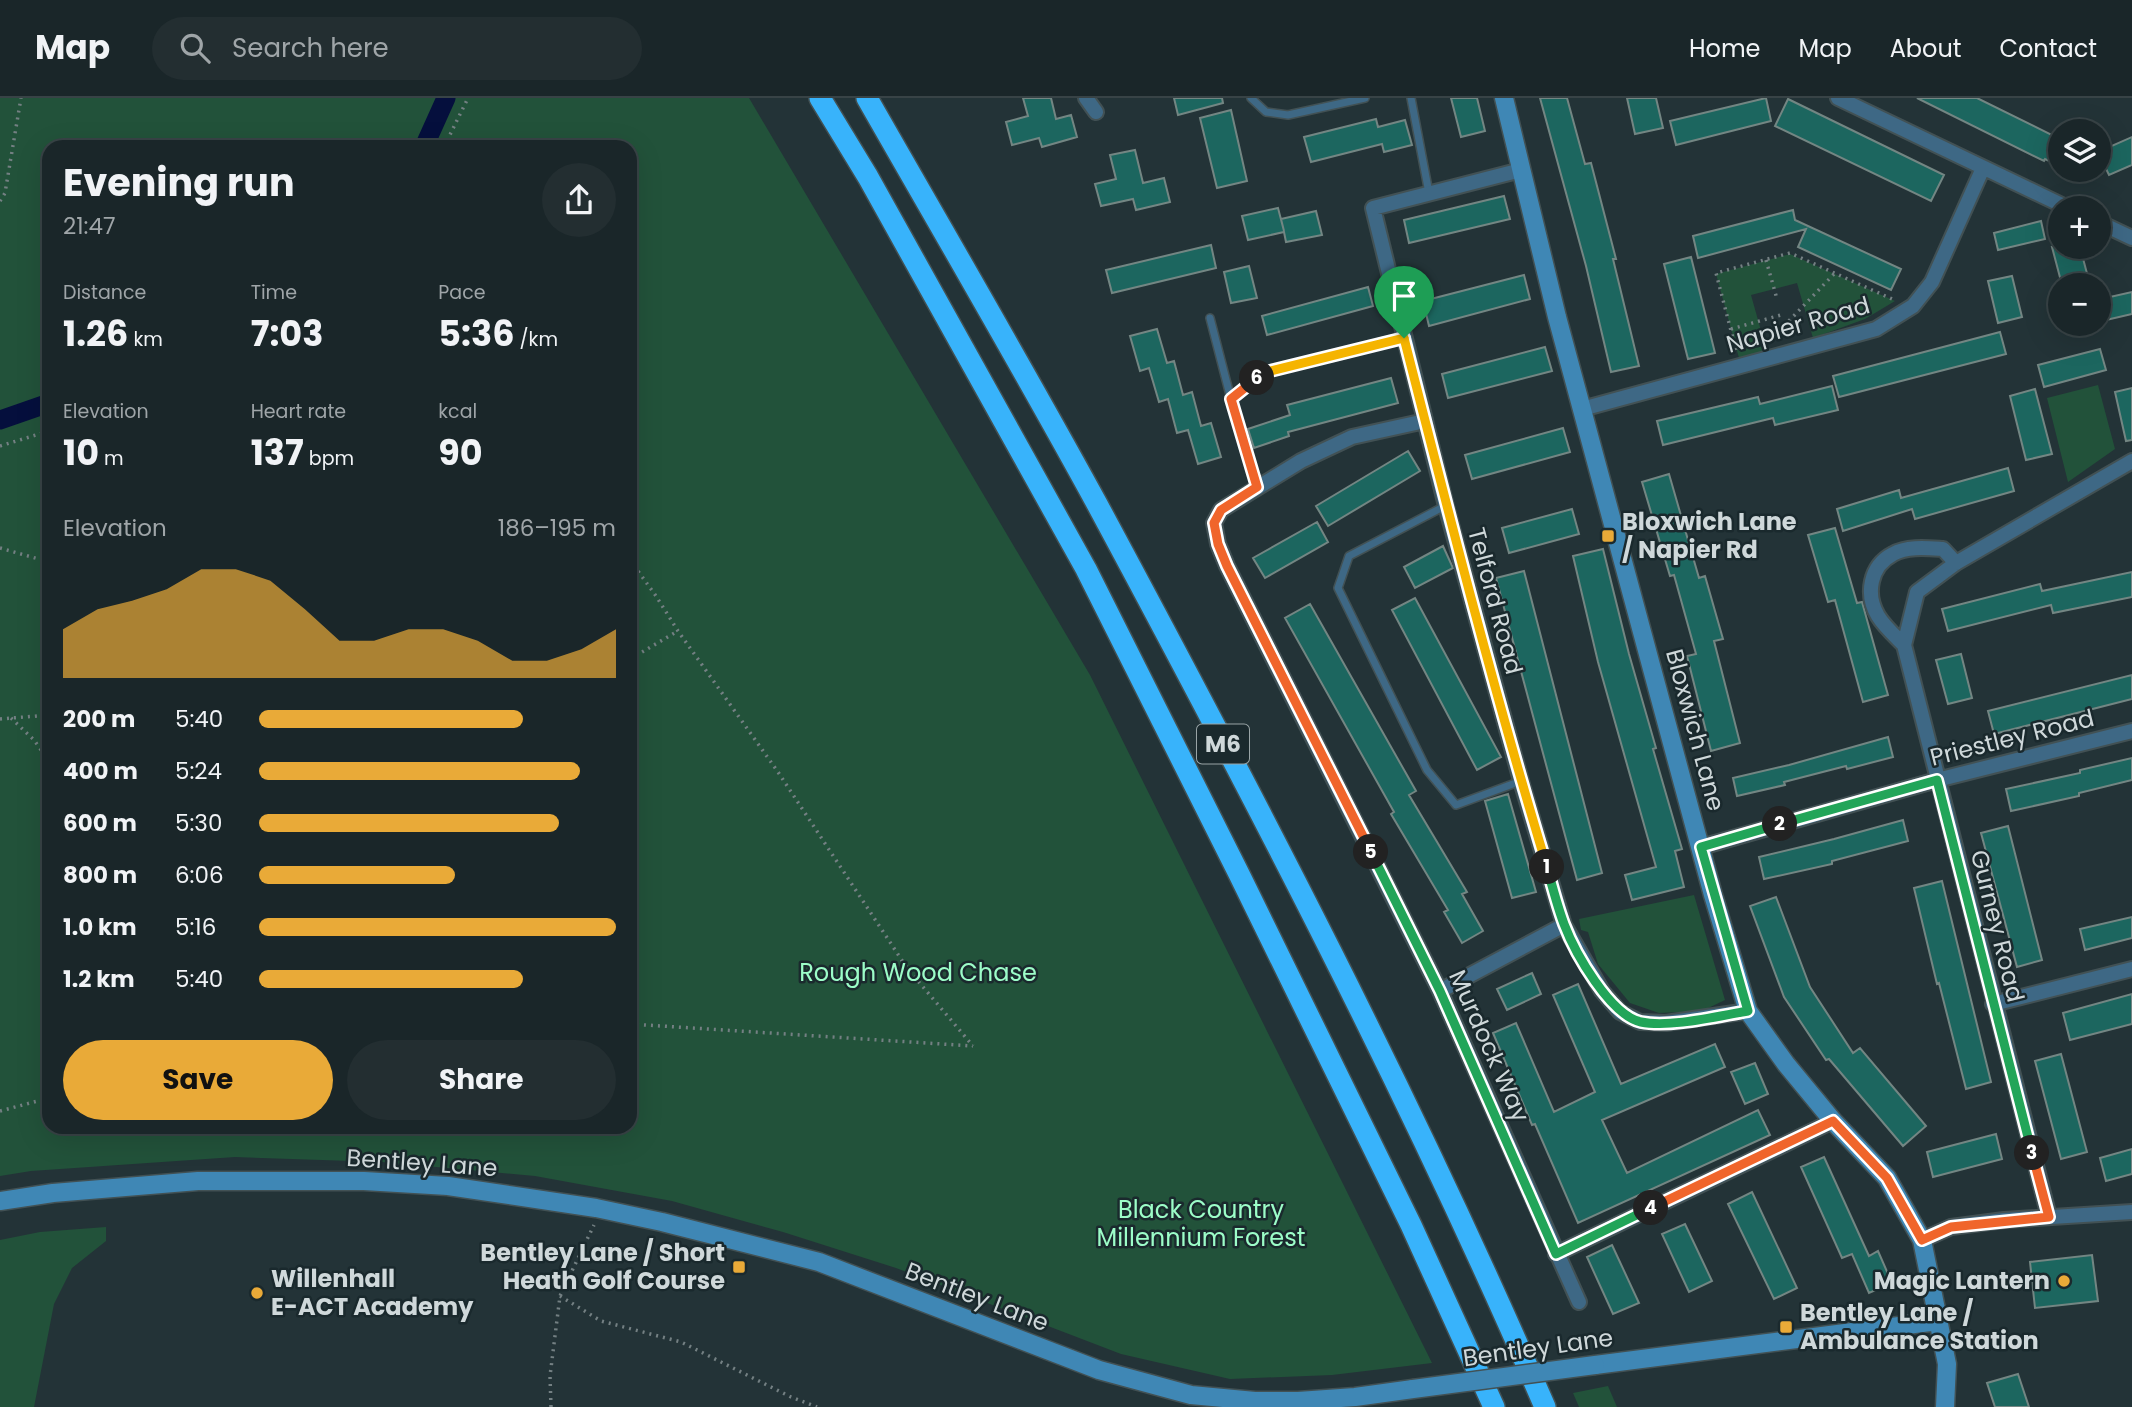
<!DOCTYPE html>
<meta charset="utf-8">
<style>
:root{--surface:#1a2629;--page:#232e31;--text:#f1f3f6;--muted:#9fa5a8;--line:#384346;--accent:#e9aa38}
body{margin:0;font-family:Poppins,sans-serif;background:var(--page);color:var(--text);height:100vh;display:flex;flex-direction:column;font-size:26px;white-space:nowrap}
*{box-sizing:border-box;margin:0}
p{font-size:23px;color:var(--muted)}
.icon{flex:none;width:38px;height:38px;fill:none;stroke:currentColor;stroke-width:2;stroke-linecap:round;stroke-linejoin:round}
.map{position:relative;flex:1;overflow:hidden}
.drawer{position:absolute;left:42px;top:42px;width:595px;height:994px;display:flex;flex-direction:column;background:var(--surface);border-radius:21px;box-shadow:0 7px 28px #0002,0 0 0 2px var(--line)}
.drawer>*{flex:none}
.controls{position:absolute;left:2048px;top:21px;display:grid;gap:14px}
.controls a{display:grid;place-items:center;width:63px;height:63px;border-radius:50%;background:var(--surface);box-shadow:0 7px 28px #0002,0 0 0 2px var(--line);font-size:35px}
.pin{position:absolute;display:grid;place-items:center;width:60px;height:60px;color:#fff;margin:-72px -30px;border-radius:50% 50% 50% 0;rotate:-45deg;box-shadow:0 0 7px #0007}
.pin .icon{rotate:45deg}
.km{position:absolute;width:35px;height:35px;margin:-18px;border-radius:50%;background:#222;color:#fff;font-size:19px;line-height:35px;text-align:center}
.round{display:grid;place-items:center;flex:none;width:74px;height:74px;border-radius:37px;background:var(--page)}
.headline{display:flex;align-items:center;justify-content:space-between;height:119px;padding:0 21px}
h1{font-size:38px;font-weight:700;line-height:52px}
.metrics{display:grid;grid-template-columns:repeat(3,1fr);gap:10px;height:119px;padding:7px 21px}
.metrics div{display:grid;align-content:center}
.metrics b{font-size:35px;font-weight:700}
.metrics small{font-size:19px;font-weight:400}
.metrics p{font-size:19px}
.chart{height:196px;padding:14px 21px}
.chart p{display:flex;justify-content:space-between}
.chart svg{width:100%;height:126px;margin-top:7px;fill:var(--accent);opacity:.7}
.cta{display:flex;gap:14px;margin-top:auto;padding:14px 21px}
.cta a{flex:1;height:80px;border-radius:42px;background:var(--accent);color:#111;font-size:28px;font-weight:700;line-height:80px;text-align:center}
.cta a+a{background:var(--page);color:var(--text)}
ul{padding:0 21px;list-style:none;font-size:23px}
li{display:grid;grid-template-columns:112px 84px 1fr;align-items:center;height:52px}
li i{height:18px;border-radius:9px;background:var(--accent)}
header{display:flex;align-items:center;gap:42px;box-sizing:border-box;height:98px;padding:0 35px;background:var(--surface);border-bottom:2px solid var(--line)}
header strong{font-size:33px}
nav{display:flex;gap:38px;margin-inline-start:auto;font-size:24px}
.search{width:490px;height:63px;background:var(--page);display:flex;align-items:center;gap:18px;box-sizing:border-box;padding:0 24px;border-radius:38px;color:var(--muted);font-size:26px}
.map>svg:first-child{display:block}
</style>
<header>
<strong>Map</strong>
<div class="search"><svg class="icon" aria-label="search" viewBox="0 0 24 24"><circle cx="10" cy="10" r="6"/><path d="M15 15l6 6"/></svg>Search here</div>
<nav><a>Home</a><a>Map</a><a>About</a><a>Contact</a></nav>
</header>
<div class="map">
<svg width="2132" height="1309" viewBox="0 0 2132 1309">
<rect width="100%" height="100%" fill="#233337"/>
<path fill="#22523a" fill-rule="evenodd" d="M 0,0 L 749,0 L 1090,577 L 1432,1265 L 1332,1277 L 1230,1281 L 1121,1256 L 896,1170 L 783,1134 L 672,1103 L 535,1078 L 382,1064 L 235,1059 L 31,1073 L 0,1078 ZM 49,49 L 630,49 L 630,1029 L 49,1029 Z
M 1790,156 L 1895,203 L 1865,221 L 1813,240 L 1797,185 L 1751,197 L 1767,254 L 1739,260 L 1716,176 Z
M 2098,287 L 2115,351 L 2068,384 L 2047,300 Z
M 1694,797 L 1725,902 L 1702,913 L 1659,915 L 1630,905 L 1598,866 L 1588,834 L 1581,832 L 1579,821 Z
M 106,1129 L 106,1143 L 72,1170 L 54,1206 L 34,1309 L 0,1309 L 0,1142 L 40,1134 Z
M 1608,1288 L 1617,1309 L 1579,1309 L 1573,1295 Z"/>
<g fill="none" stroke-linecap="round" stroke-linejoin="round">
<path stroke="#050f3d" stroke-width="19" d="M 424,49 L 446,0
M 0,322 L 49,305"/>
</g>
<path fill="#1c665f" stroke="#738683" stroke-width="2" d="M 1023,0 L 1051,0 L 1056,21 L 1071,17 L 1077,39 L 1042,49 L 1039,40 L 1012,47 L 1006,24 L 1028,18 Z
M 1174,0 L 1222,0 L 1223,5 L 1178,17 Z
M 1451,0 L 1477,0 L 1485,33 L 1461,39 Z
M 1540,0 L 1567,0 L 1585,66 L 1591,65 L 1616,161 L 1613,161 L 1639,268 L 1611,274 L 1586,168 Z
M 1627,0 L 1656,0 L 1663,30 L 1635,36 Z
M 1766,0 L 1771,23 L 1676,47 L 1670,23 Z
M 1917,0 L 1977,0 L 2060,41 L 2060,68 L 2045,61 L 2044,63 Z
M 1788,1 L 1944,77 L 1931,103 L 1775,28 Z
M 1231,12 L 1247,83 L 1217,90 L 1200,20 Z
M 1376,21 L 1378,29 L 1405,22 L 1412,47 L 1384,54 L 1382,46 L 1311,64 L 1304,39 Z
M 2132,39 L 2132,67 L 2109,77 L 2098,54 Z
M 1135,52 L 1143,85 L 1164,80 L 1170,104 L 1136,112 L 1133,101 L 1101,108 L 1095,86 L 1116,81 L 1110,57 Z
M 1504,98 L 1510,121 L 1409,145 L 1404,122 Z
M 1278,110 L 1284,133 L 1281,121 L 1316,113 L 1322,137 L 1286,144 L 1284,134 L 1248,142 L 1242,118 Z
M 1793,112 L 1795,122 L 1901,171 L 1891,192 L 1798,149 L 1806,131 L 1698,160 L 1693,138 Z
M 2041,123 L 2045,141 L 1998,152 L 1994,135 Z
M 1211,147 L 1216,170 L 1112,195 L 1106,172 Z
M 2052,149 L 2080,149 L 2090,187 L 2062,187 Z
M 1691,159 L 1715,255 L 1688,261 L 1664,166 Z
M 1249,168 L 1257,200 L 1231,205 L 1224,174 Z
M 1524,177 L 1530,201 L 1429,228 L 1423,203 Z
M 2012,178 L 2022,219 L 1998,225 L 1988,183 Z
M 1368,189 L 1373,208 L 1267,237 L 1262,218 Z
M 2132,194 L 2132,216 L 2106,222 L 2101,201 Z
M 1157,231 L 1167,265 L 1174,263 L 1183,297 L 1192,294 L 1201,328 L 1211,325 L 1221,359 L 1198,366 L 1188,332 L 1177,335 L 1168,301 L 1159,304 L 1149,270 L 1140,273 L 1130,238 Z
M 2000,234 L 2006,256 L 1839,299 L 1833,278 Z
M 1545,249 L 1552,273 L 1448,300 L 1442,276 Z
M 2100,251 L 2106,272 L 2044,289 L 2038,267 Z
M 1391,280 L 1398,305 L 1288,334 L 1289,338 L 1254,350 L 1248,331 L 1290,317 L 1287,307 Z
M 1832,288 L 1838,312 L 1775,327 L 1773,320 L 1663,347 L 1657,323 L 1758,299 L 1760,306 Z
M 2132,290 L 2132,342 L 2126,343 L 2115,294 Z
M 2035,291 L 2052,356 L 2026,362 L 2010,298 Z
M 1563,330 L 1570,354 L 1472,381 L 1465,357 Z
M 1408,353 L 1420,373 L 1328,428 L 1316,408 Z
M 2008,370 L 2014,393 L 1915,421 L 1912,411 L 1843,433 L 1837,411 L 1899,392 L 1901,400 Z
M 1669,376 L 1699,480 L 1705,478 L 1723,541 L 1714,543 L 1740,645 L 1711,653 L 1687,558 L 1696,556 L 1674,477 L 1670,478 L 1642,384 Z
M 1572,411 L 1579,436 L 1509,455 L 1502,430 Z
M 1317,424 L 1328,444 L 1265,480 L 1253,460 Z
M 1835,430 L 1857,505 L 1862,504 L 1888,597 L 1863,604 L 1835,502 L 1828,504 L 1808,437 Z
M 1443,448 L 1453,470 L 1415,490 L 1404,469 Z
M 1603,451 L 1629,556 L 1656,650 L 1653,651 L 1682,751 L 1675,753 L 1684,789 L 1632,802 L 1625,777 L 1656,769 L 1598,564 L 1573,458 Z
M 1524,473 L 1602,775 L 1577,782 L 1496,480 Z
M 2132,474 L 2132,499 L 2053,515 L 2051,507 L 1948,533 L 1942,511 L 2040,486 L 2042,493 Z
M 1415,500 L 1501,659 L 1477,672 L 1392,512 Z
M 1310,506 L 1416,693 L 1409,697 L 1467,794 L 1462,796 L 1483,833 L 1462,845 L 1444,814 L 1448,812 L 1391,716 L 1394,714 L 1285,520 Z
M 1961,556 L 1972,600 L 1948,606 L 1936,562 Z
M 2132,577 L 2132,601 L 1994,636 L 1988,613 Z
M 1888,639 L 1893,659 L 1847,671 L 1846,668 L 1784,684 L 1785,687 L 1737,698 L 1733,680 L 1789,667 Z
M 2132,660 L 2132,682 L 2079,695 L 2079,698 L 2011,713 L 2006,691 L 2080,675 L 2080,672 Z
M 1508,696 L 1536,794 L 1512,800 L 1485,703 Z
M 1903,722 L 1908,743 L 1832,763 L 1832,766 L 1764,781 L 1759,759 L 1834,741 Z
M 2008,728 L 2042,862 L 2017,869 L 1981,735 Z
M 1942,783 L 1991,984 L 1966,991 L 1939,885 L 1937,886 L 1914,790 Z
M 1776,799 L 1810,889 L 1853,955 L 1860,950 L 1926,1028 L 1903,1048 L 1829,961 L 1826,962 L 1784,899 L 1750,808 Z
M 2132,819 L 2132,840 L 2085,852 L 2080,831 Z
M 1532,875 L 1541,896 L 1507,912 L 1497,891 Z
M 1578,886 L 1621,986 L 1715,946 L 1725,969 L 1602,1022 L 1627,1075 L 1758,1012 L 1770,1037 L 1578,1125 L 1535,1026 L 1532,1027 L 1493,935 L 1516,925 L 1554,1014 L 1595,994 L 1553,897 Z
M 2132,896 L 2132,926 L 2070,942 L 2063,915 Z
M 2061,956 L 2087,1054 L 2061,1061 L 2035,963 Z
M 1755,965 L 1768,996 L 1745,1006 L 1731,974 Z
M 1996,1036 L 2002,1061 L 1933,1079 L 1927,1054 Z
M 2132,1051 L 2132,1076 L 2106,1083 L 2100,1060 Z
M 1824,1059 L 1869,1158 L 1878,1153 L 1892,1185 L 1869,1195 L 1852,1156 L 1842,1160 L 1801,1069 Z
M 1752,1094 L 1797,1190 L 1774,1201 L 1728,1106 Z
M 1685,1126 L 1712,1183 L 1689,1194 L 1662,1136 Z
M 1612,1147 L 1639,1205 L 1613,1216 L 1587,1159 Z
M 2092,1157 L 2098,1203 L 2035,1210 L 2030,1164 Z
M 2018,1276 L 2029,1309 L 1995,1309 L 1987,1285 Z"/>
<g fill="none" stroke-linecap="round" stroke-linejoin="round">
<defs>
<path id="lane" d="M 1251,0 L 1266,14 L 1288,17 L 1365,0
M 1411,0 L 1429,95
M 1210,220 L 1231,301
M 1257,389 L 1231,301 L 1262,275 L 1404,240
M 1445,408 L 1349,458 L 1338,490 L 1427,672 L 1456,707 L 1521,683"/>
<path id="street" d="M 1086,0 L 1096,14
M 1838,0 L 2068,110
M 1521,72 L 1373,110 L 1446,408 L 1521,683 L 1564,827 L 1602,893 L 1620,914 L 1640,924 L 1666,925 L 1748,913
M 2098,124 L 2132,140
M 1582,311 L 1876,231 L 1913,208 L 1932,184 L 1983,70
M 1425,323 L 1352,339 L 1301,363 L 1221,412 L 1214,425 L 1218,446 L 1227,468 L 1440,893 L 1579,1204
M 1904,547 C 1895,538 1884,528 1878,518 C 1865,496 1870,468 1893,456 C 1907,448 1927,450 1943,451 L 1956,465
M 1701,749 L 1937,682 L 2132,633
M 1440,893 L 1564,827
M 1993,906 L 2132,871
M 2049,1119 L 1904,547 L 1917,494 L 1956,465 L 2132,363
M 1922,1142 L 1951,1129 L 2004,1122 L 2132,1114
M 1556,1156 L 1833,1023"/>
<path id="secondary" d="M 1504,0 L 1557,219 L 1713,797 L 1748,913 L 1786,966 L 1833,1023 L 1887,1080 L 1922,1142 L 1947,1266 L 1945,1309
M 0,1103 L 53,1095 L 198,1083 L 364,1083 L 448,1088 L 596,1110 L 662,1124 L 819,1164 L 1099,1272 L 1191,1297 L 1255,1303 L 1298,1303 L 1355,1299 L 1413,1291
M 1595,1267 L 1938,1223"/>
<path id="highway" d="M 820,0 L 868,79 L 1086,471 L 1239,776 L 1411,1127 L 1494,1309
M 867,0 C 944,135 1023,270 1097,406 C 1256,702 1412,1001 1545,1309"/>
</defs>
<use href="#lane" stroke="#425154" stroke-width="10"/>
<use href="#street" stroke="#425154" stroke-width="18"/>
<use href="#secondary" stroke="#425154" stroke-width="21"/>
<use href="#highway" stroke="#425154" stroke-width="24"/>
<path stroke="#748083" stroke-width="3.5" stroke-dasharray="2 5" stroke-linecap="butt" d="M 444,49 L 468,0
M 0,103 L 5,95 L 21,0
M 1766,162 L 1777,201
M 1784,228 L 1835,175
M 1731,231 L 1781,217
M 1736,252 L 1716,175 L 1790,155 L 1892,201
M 0,348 L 49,333
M 0,450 L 49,464
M 630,462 L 656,498 L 678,533 L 778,674 L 907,870 L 973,948
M 630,561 L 678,533
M 11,620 L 34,642 L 49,663
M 0,621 L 49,617
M 630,926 L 973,948
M 0,1013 L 49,1000
M 560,1198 L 601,1223 L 681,1244 L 791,1299 L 817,1309
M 551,1309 L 550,1278 L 560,1198 L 594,1127"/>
<use href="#lane" stroke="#3e6885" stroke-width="7"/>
<use href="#street" stroke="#3e6885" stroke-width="14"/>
<use href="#secondary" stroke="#3f87b5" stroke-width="18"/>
<use href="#highway" stroke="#38b3fb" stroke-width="21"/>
<defs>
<path id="secondary-bridge" d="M 1413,1291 L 1595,1267"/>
</defs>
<use href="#secondary-bridge" stroke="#425154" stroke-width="21" stroke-linecap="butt"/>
<use href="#secondary-bridge" stroke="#3f87b5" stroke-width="18"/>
</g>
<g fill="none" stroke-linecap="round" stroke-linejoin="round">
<defs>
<path id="split-1" d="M 1404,240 C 1449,417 1494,594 1547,769"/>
<path id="split-2" d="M 1547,769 C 1552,788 1557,807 1564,826 C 1575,855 1610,917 1641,924 C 1670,930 1718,918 1748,913 L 1701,749 L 1780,726"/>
<path id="split-3" d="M 1780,726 L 1937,682 L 2032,1055"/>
<path id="split-4" d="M 1651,1110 L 1833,1023 L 1887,1080 L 1922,1142 L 1951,1129 L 2049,1119 L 2032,1055"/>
<path id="split-5" d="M 1371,754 L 1440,893 L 1556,1156 L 1651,1110"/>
<path id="split-6" d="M 1257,280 L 1231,301 L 1257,389 L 1221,412 L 1214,425 L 1218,446 L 1227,468 L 1371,754"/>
<path id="split-7" d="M 1257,280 L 1262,275 L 1404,240"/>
</defs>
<use href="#split-1" stroke="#fff" stroke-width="14"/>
<use href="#split-2" stroke="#fff" stroke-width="14"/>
<use href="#split-3" stroke="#fff" stroke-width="14"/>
<use href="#split-4" stroke="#fff" stroke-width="14"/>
<use href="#split-5" stroke="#fff" stroke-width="14"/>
<use href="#split-6" stroke="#fff" stroke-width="14"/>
<use href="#split-7" stroke="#fff" stroke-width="14"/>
<use href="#split-1" stroke="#f5b400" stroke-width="9"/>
<use href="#split-2" stroke="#22a559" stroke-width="9"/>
<use href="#split-3" stroke="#22a559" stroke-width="9"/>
<use href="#split-4" stroke="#f0652b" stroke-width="9"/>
<use href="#split-5" stroke="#22a559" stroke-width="9"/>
<use href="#split-6" stroke="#f0652b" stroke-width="9"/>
<use href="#split-7" stroke="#f5b400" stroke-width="9"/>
</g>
<g fill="#e9aa38" stroke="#1a292d" stroke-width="2.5">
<rect x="1601" y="431" width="14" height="14" rx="3.5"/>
<rect x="732" y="1162" width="14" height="14" rx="3.5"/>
<circle cx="2064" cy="1183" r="7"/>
<circle cx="257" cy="1195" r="7"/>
<rect x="1779" y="1222" width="14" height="14" rx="3.5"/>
</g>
<g text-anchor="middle" stroke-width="5" stroke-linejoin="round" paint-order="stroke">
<rect fill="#1a292d" stroke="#99a4a6" stroke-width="2" x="1197" y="626.5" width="52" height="39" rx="5"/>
<g font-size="23" font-weight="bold" fill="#cfd8da">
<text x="1223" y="654">M6</text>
</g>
<g font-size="24" fill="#cfd8da" stroke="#1a292d">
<text transform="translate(1798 227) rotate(-16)" y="8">Napier Road</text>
<text transform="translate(1495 503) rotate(75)" y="8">Telford Road</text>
<text transform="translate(1695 632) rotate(75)" y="8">Bloxwich Lane</text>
<text transform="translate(2012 640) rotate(-14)" y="8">Priestley Road</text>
<text transform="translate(1997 828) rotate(76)" y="8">Gurney Road</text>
<text transform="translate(1489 948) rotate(66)" y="8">Murdock Way</text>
<text transform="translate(422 1065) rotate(4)" y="8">Bentley Lane</text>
<text transform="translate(977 1199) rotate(21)" y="8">Bentley Lane</text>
<text transform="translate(1538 1250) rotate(-8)" y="8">Bentley Lane</text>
</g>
<g font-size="24" font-weight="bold" fill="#cfd8da" stroke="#1a292d" text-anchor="start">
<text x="1622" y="432">Bloxwich Lane<tspan x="1622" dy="28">/ Napier Rd</tspan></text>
<text x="725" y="1163" text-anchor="end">Bentley Lane / Short<tspan x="725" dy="28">Heath Golf Course</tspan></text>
<text x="271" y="1189">Willenhall<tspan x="271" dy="28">E-ACT Academy</tspan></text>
<text x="2050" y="1191" text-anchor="end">Magic Lantern</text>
<text x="1800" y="1223">Bentley Lane /<tspan x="1800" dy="28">Ambulance Station</tspan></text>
</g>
<g font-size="24" fill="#9cfdc8" stroke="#1a292d">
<text x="918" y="883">Rough Wood Chase</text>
<text x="1201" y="1120">Black Country<tspan x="1201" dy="28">Millennium Forest</tspan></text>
</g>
</g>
</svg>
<div class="controls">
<a><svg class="icon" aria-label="layers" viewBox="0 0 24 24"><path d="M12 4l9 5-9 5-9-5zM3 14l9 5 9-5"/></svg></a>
<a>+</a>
<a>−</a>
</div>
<div class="pin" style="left:1404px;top:240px;background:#1e9e55"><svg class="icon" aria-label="arrive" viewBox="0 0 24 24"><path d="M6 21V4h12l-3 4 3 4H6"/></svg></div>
<b class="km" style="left:1547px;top:769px">1</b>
<b class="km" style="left:1780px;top:726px">2</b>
<b class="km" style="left:2032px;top:1055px">3</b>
<b class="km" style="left:1651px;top:1110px">4</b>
<b class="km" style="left:1371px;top:754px">5</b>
<b class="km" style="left:1257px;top:280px">6</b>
<section class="drawer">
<div class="headline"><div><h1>Evening run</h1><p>21:47</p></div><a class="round"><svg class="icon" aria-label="share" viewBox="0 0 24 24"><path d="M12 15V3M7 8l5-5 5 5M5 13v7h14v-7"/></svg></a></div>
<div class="metrics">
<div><p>Distance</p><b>1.26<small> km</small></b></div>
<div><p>Time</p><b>7:03</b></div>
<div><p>Pace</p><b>5:36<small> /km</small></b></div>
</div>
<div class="metrics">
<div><p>Elevation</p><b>10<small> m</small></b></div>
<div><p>Heart rate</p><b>137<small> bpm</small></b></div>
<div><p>kcal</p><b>90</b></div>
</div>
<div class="chart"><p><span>Elevation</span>186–195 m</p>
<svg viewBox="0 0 160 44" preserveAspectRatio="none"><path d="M0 44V27L10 20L20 17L30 13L40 6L50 6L60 10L70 20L80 31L90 31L100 27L110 27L120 31L130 38L140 38L150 34L160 27V44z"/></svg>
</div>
<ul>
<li><b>200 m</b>5:40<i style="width:74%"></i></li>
<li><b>400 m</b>5:24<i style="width:90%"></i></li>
<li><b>600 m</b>5:30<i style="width:84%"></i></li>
<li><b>800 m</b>6:06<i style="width:55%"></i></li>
<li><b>1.0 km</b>5:16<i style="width:100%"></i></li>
<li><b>1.2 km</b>5:40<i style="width:74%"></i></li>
</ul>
<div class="cta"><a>Save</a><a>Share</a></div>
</section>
</div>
